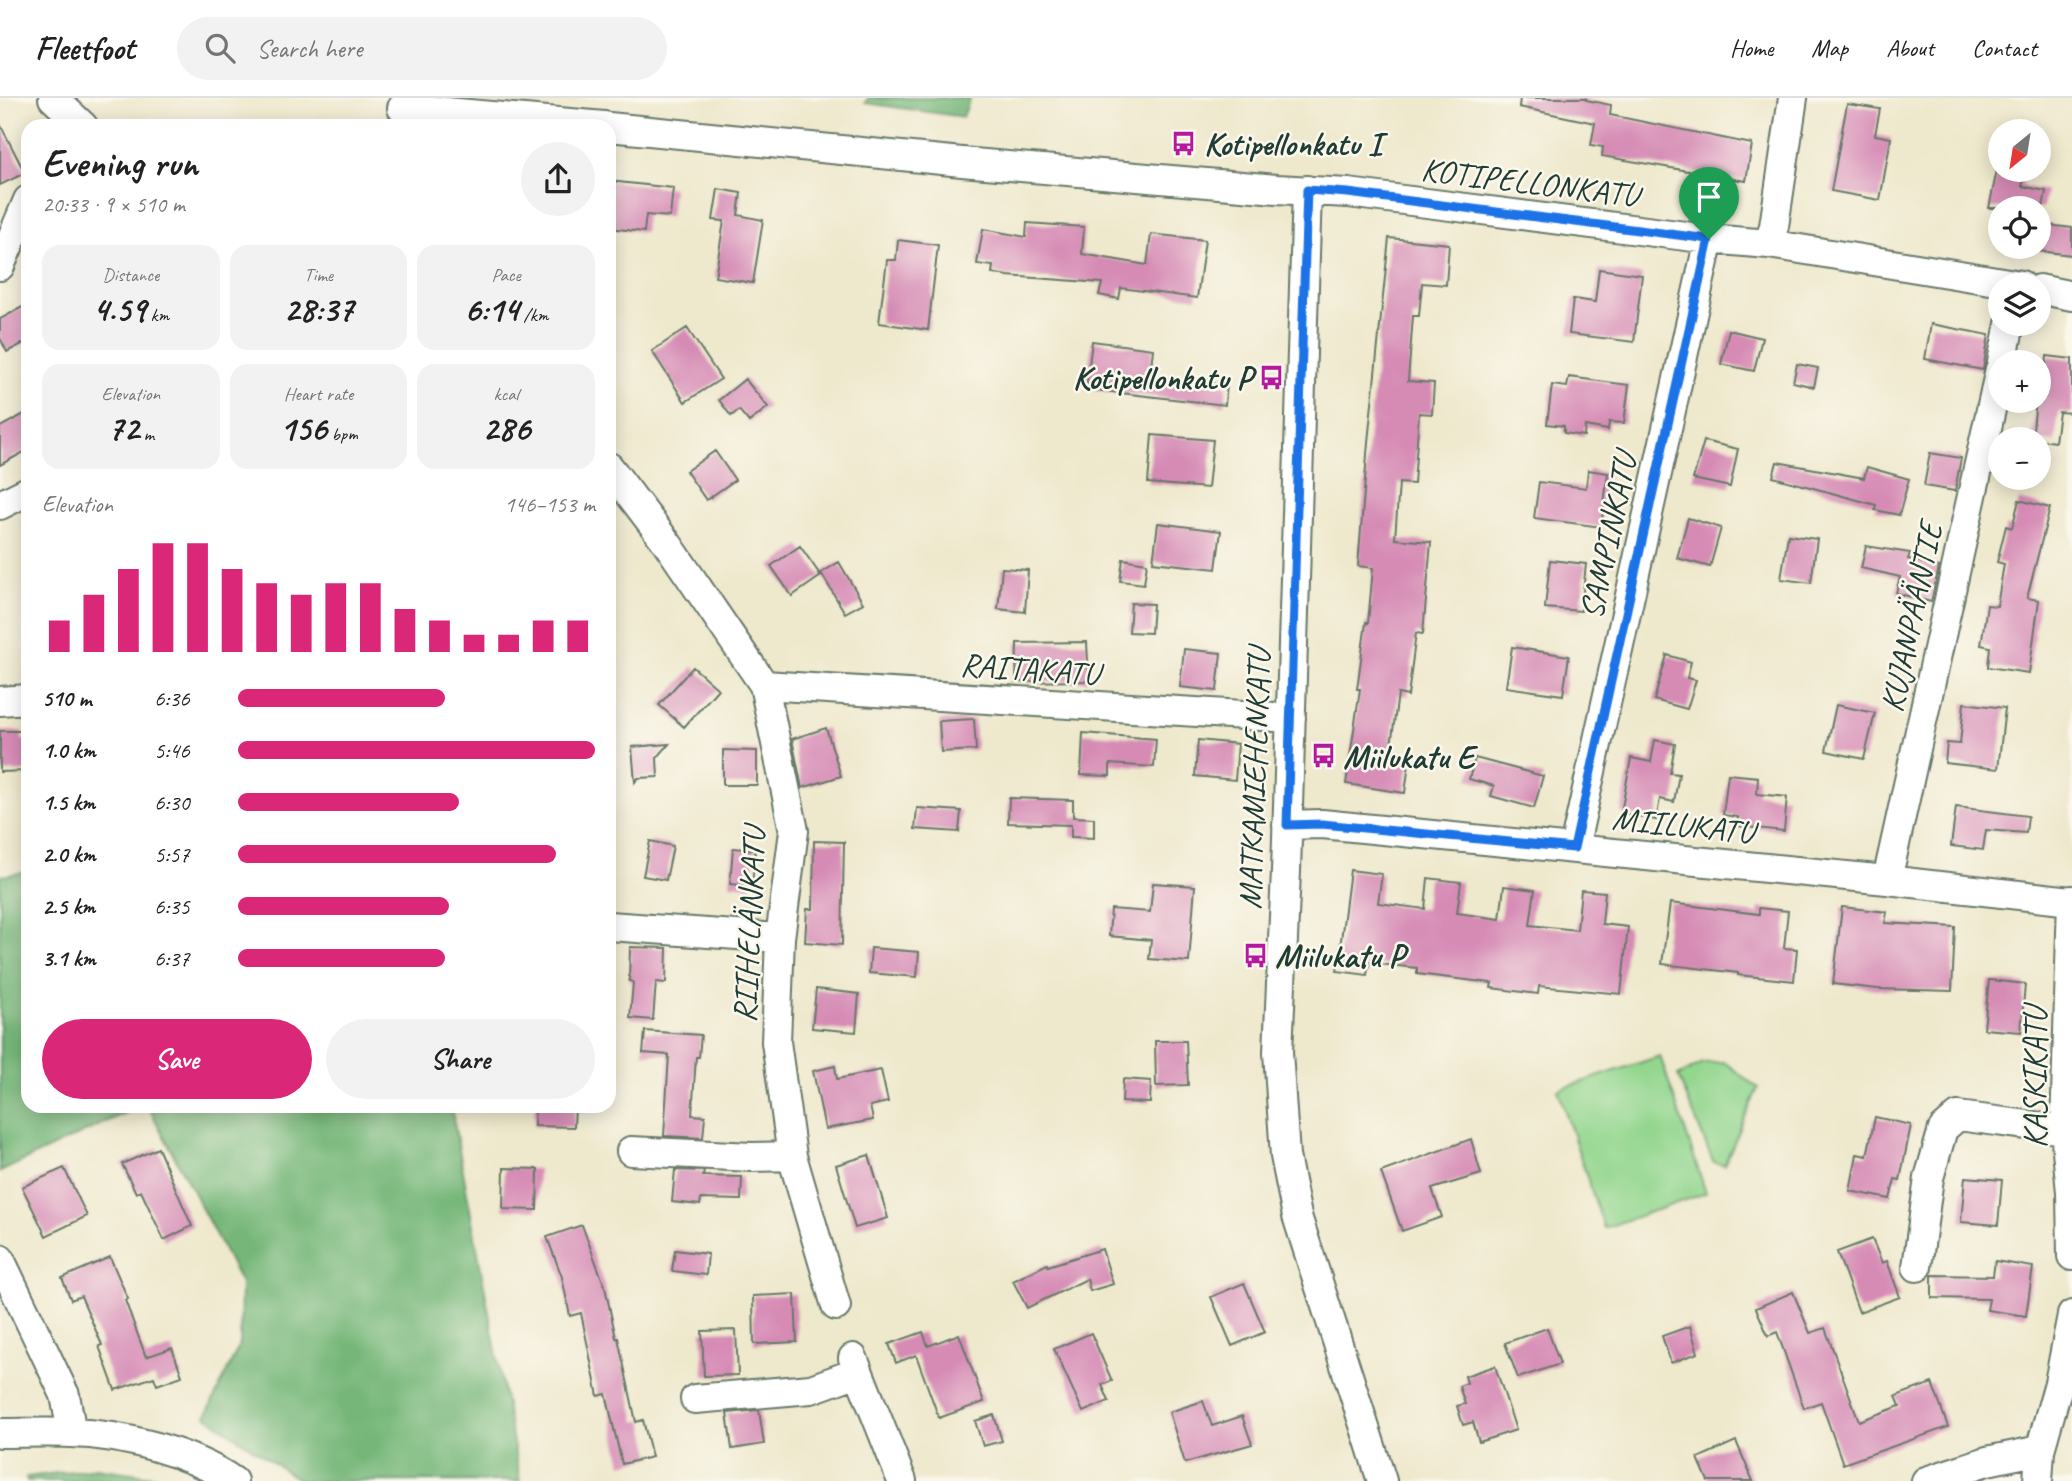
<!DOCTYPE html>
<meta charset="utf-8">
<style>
:root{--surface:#fff;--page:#f2f2f2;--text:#222;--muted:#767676;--line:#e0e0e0;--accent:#db2777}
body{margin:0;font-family:Caveat,sans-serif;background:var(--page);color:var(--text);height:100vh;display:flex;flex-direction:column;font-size:26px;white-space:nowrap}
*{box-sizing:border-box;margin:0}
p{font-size:23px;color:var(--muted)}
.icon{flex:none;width:38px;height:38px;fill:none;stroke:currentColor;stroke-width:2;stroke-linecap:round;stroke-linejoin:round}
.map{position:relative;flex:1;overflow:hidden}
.sheet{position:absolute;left:21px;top:21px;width:595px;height:994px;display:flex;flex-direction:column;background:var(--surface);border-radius:21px;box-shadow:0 4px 18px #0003}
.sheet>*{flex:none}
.needle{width:46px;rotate:210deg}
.buttons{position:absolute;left:1988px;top:21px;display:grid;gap:14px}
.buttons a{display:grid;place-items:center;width:63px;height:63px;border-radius:50%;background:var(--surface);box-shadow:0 4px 18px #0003;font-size:35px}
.pin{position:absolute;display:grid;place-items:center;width:60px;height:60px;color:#fff;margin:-72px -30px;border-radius:50% 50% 50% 0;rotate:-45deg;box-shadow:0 0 7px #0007}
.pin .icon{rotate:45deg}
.round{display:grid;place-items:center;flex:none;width:74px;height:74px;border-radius:37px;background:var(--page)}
.overview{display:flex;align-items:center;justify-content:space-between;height:119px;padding:0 21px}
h1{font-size:38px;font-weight:800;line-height:52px}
.metrics{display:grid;grid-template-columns:repeat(3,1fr);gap:10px;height:119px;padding:7px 21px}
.metrics div{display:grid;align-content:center;border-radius:18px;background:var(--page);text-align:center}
.metrics b{font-size:35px;font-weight:800}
.metrics small{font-size:19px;font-weight:400}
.metrics p{font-size:19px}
.chart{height:196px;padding:14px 21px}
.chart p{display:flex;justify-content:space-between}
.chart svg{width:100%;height:126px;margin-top:7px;stroke:var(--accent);stroke-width:6}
.cta{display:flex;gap:14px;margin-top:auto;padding:14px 21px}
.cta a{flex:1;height:80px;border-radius:42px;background:var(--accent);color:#fff;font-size:28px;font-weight:800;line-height:80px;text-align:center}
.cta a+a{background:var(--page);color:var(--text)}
ul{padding:0 21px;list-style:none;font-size:23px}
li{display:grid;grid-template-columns:112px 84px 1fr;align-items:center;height:52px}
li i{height:18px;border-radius:9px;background:var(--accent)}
header{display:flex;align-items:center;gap:42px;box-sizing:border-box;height:98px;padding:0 35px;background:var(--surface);border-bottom:2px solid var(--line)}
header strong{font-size:33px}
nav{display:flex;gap:38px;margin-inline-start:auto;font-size:24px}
.search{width:490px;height:63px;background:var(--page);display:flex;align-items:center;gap:18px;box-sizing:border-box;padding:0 24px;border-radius:38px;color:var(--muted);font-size:26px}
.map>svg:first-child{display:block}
</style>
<header>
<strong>Fleetfoot</strong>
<div class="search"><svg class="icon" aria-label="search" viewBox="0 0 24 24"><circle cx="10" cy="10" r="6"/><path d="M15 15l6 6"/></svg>Search here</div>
<nav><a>Home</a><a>Map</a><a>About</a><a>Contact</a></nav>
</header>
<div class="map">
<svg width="2072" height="1383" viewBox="0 0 2072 1383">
<rect width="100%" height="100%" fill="#fbf7ec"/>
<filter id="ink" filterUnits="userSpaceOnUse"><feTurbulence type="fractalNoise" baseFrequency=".0143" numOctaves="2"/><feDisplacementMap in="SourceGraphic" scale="14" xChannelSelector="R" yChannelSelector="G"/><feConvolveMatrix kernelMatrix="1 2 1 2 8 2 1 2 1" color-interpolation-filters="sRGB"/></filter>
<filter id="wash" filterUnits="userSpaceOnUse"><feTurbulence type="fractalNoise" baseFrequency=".00686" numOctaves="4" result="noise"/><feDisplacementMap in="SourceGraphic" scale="28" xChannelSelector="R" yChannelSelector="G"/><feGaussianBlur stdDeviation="1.57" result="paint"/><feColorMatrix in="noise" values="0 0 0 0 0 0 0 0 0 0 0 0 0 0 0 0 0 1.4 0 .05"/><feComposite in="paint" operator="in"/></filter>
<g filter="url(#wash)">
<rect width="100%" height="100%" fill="#eee8cc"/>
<path fill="#93d68e" stroke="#598a61" stroke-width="2" d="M 1660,958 L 1706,1095 L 1604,1130 L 1558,992 Z
M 1724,964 L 1758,990 L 1724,1067 L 1713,1064 L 1678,978 L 1703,965 Z"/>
<path fill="#76b779" stroke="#4a7a56" stroke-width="2" d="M 868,0 L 970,0 L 963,19 L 865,5 Z
M 28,774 L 28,1008 L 140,1008 L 0,1074 L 0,778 Z
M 148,1008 L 451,1008 L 520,1383 L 300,1383 L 206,1318 L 240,1246 L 241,1185 Z
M 96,1370 L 159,1379 L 167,1383 L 27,1383 L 26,1379 Z"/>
<g id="blocks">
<path fill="#d68bb5" d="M 1520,0 L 1586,0 L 1586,2 L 1611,7 L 1610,17 L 1752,46 L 1746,83 L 1602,58 L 1603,49 L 1591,47 L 1595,25 L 1519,9 Z
M 1847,6 L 1880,11 L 1875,37 L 1891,40 L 1880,102 L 1831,93 Z
M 0,26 L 25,75 L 0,87 Z
M 1997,72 L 2026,72 L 2022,88 L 2046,93 L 2043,110 L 1989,110 Z
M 609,83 L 673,90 L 670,119 L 646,117 L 644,134 L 609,130 Z
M 718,91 L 741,95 L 738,117 L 763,122 L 753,185 L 715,179 L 724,123 L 713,122 Z
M 1027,125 L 1084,129 L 1082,156 L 1147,167 L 1151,136 L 1205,142 L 1197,200 L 1121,190 L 1119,201 L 1099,197 L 1102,185 L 1007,178 L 992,175 L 993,168 L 977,166 L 983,131 L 1026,139 Z
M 2039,126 L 2072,130 L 2072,157 L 2039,153 Z
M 1389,140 L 1449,146 L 1446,187 L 1422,185 L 1419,218 L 1413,218 L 1408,283 L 1434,285 L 1432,316 L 1419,315 L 1414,386 L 1399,385 L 1395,441 L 1431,444 L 1423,536 L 1416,535 L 1408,598 L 1398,596 L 1390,655 L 1410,658 L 1405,695 L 1346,686 L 1360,591 L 1357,591 L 1366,524 L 1368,525 L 1373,470 L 1358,468 L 1368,344 Z
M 898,142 L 938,147 L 928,232 L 879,225 L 887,162 L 896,162 Z
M 1599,171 L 1642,177 L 1634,244 L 1569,236 L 1573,201 L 1595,204 Z
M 28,206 L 28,243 L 7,254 L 0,240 L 0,221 Z
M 1931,226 L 1989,237 L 1983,272 L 1925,261 Z
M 687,230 L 721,281 L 685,304 L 652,253 Z
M 1729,232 L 1762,240 L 1754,273 L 1721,266 Z
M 1092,243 L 1153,251 L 1150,278 L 1227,287 L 1225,307 L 1086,291 Z
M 2047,258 L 2072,261 L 2072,315 L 2059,314 L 2055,344 L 2032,341 L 2036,303 L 2039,303 L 2039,298 L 2043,299 Z
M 1797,266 L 1818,270 L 1814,289 L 1793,284 Z
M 1569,279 L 1629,287 L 1624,325 L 1609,324 L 1608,332 L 1585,328 L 1584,338 L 1564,335 L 1564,328 L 1547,326 L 1552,287 L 1567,289 Z
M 745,281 L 768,309 L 749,324 L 739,312 L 731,318 L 719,302 Z
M 28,314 L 28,352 L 0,367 L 0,329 Z
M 1152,337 L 1213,342 L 1208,390 L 1148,385 Z
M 1704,343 L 1738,351 L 1730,389 L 1693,381 Z
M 715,353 L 735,382 L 706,402 L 686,373 Z
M 1930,355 L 1961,360 L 1955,393 L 1924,388 Z
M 1777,364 L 1864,380 L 1867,369 L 1909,381 L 1899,417 L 1875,412 L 1876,407 L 1773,379 Z
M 1588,372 L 1608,375 L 1601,429 L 1534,420 L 1539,384 L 1586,390 Z
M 2019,402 L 2050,410 L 2027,500 L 2039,502 L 2029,575 L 1988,569 L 1990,549 L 1981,547 L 1987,507 L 1997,508 L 2004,466 L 1997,464 L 2006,428 L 2012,430 Z
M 1688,420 L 1721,430 L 1710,469 L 1677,460 Z
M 1158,425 L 1221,433 L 1216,471 L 1153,464 Z
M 1788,437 L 1817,441 L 1811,485 L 1781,481 Z
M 800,448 L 821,478 L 792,498 L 771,468 Z
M 1866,448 L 1910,455 L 1908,461 L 1939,469 L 1931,504 L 1896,495 L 1900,479 L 1861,470 Z
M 1123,461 L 1147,465 L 1144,486 L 1120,483 Z
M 1550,462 L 1586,466 L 1581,513 L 1545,510 Z
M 839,464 L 863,505 L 845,515 L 821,475 Z
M 1002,470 L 1028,472 L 1025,514 L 998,511 Z
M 1131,505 L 1153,506 L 1151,535 L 1129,534 Z
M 1087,544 L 1089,583 L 1016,584 L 1017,545 Z
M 1512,549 L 1569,558 L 1563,597 L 1506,589 Z
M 1184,551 L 1221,555 L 1217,593 L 1180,589 Z
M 1667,557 L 1691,564 L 1687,580 L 1696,582 L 1687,611 L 1654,602 Z
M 693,569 L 718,591 L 684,629 L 659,607 Z
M 1964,605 L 2005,610 L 1998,671 L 1945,665 L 1947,645 L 1960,646 Z
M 1836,607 L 1875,615 L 1864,661 L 1826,653 Z
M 974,621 L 976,652 L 941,654 L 939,623 Z
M 826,630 L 841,678 L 802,690 L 792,641 Z
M 0,633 L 22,633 L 22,642 L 28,642 L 28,673 L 0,674 Z
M 1083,635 L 1156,641 L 1154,669 L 1110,666 L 1110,678 L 1081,677 Z
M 1198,642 L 1238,646 L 1235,682 L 1195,678 Z
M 1655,642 L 1675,646 L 1670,675 L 1679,676 L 1674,704 L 1660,701 L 1656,722 L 1621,715 L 1631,660 L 1651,664 Z
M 669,646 L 657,660 L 658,679 L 638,680 L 635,684 L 632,649 Z
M 723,652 L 757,653 L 757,687 L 723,687 Z
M 1475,660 L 1543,678 L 1534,710 L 1491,698 L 1494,688 L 1469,681 Z
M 1728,676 L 1758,679 L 1757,696 L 1787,699 L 1784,733 L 1737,728 L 1738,719 L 1723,717 Z
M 1009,700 L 1073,702 L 1073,719 L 1094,720 L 1094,740 L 1071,739 L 1071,727 L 1008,725 Z
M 1956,709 L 2028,718 L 2026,735 L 1986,732 L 1983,752 L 1951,748 Z
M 917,710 L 961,713 L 959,734 L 915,731 Z
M 650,743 L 673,748 L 666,782 L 643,778 Z
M 814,743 L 844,744 L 842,847 L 805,844 L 807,811 L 813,811 Z
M 733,750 L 755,752 L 752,788 L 730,786 Z
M 1350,772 L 1382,776 L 1378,805 L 1425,811 L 1428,780 L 1461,784 L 1457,815 L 1500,821 L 1504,788 L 1535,792 L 1530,827 L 1577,832 L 1581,792 L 1605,794 L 1602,826 L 1628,829 L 1621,896 L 1539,888 L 1538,896 L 1491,890 L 1492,885 L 1417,876 L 1417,870 L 1369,865 L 1367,877 L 1337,873 Z
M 1153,785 L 1195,788 L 1189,864 L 1149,861 L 1151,842 L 1109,838 L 1111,811 L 1150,814 Z
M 1670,805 L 1759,816 L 1759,810 L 1788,813 L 1784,850 L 1797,851 L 1794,883 L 1738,877 L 1738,875 L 1662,866 Z
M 1842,809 L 1887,814 L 1885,825 L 1955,829 L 1952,893 L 1878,891 L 1833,886 Z
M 630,849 L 667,850 L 666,885 L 656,884 L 653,922 L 630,920 L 633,884 L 629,883 Z
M 871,850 L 919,854 L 917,879 L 869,875 Z
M 1989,882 L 2025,886 L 2021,934 L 1984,931 Z
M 816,891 L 859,896 L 856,934 L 812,930 Z
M 645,933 L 701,937 L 699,959 L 696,959 L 692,1017 L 705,1018 L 703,1040 L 664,1038 L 669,957 L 643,955 Z
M 1155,943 L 1186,943 L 1188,987 L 1156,988 Z
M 835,968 L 837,981 L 881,972 L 888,1004 L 870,1008 L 873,1022 L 825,1031 L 813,973 Z
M 1123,981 L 1151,983 L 1150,1005 L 1122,1004 Z
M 535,1008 L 575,1008 L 574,1029 L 534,1028 Z
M 1875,1019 L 1911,1027 L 1900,1082 L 1895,1081 L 1890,1101 L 1850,1093 L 1857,1056 L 1867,1058 Z
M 1471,1041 L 1481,1076 L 1432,1091 L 1442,1119 L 1402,1133 L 1381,1074 Z
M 158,1050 L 192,1128 L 164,1142 L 141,1093 L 136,1095 L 122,1066 Z
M 869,1057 L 888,1120 L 855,1130 L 836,1067 Z
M 64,1070 L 87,1118 L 46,1138 L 22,1089 Z
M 504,1070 L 538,1071 L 537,1112 L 503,1111 Z
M 675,1072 L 704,1073 L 703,1078 L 742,1079 L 741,1102 L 701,1101 L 700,1107 L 672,1104 Z
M 1965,1079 L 2002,1082 L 1998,1127 L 1961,1124 Z
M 582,1127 L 605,1189 L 616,1240 L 618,1240 L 636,1324 L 643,1322 L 652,1359 L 622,1366 L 606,1296 L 598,1298 L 581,1215 L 570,1218 L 562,1179 L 547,1139 Z
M 1872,1141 L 1882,1165 L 1887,1163 L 1900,1199 L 1859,1214 L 1837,1154 Z
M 1102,1151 L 1113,1186 L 1090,1193 L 1087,1181 L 1027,1210 L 1013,1183 L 1047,1166 L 1048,1168 Z
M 675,1152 L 708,1156 L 706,1177 L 672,1173 Z
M 110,1159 L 128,1201 L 125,1202 L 146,1259 L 172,1250 L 182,1278 L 157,1287 L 154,1279 L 115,1292 L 99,1248 L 102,1247 L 81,1198 L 71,1202 L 62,1180 Z
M 1995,1163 L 2033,1169 L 2026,1218 L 1987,1212 L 1989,1201 L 1932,1200 L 1932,1177 L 1993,1178 Z
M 1244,1185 L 1265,1234 L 1232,1248 L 1211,1199 Z
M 1793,1194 L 1810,1235 L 1825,1230 L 1859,1323 L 1900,1308 L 1896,1298 L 1932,1285 L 1948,1329 L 1843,1366 L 1821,1304 L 1804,1310 L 1777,1234 L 1768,1238 L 1756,1210 Z
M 795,1196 L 797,1244 L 754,1246 L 753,1198 Z
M 1690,1228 L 1698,1255 L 1671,1265 L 1662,1238 Z
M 1547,1230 L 1560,1266 L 1518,1280 L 1505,1245 Z
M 736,1232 L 738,1277 L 704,1278 L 702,1233 Z
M 923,1234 L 928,1248 L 959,1236 L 984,1304 L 939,1320 L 916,1257 L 896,1265 L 889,1246 Z
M 1091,1235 L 1112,1283 L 1102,1287 L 1109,1303 L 1083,1314 L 1054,1251 Z
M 1495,1268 L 1516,1332 L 1479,1344 L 1473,1324 L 1463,1327 L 1457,1308 L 1465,1306 L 1459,1288 L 1467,1285 L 1465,1278 Z
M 1203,1303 L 1212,1328 L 1242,1318 L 1252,1346 L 1185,1365 L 1169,1314 Z
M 759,1312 L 764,1346 L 732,1351 L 727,1315 Z
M 994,1317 L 1002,1343 L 983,1348 L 975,1323 Z
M 1736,1343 L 1753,1383 L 1708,1383 L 1698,1360 Z"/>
</g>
</g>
<g filter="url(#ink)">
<use href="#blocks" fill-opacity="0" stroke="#677969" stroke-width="2"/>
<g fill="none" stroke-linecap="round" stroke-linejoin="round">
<defs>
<path id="minor" d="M 53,0 L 83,28
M 402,10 L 604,28
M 609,29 L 962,64 L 1277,91 L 1348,95 L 1709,141 L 1769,146 L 2021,187
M 1307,92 L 1286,773 L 1278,954 L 1285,1058 L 1297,1118 L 1382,1383
M 1769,146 L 1774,128 L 1793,0
M 0,168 L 28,102
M 2039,191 L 2072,198
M 2002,264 L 2010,226
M 609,369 L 667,445 L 764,587 L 794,733 L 780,840 L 776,944 L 792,1058 L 836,1208
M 0,407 L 28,393
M 764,587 L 1291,620
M 0,603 L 28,601
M 1287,727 L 1322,726 L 1887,782 L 2071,803
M 1574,750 L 1709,141
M 1887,782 L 2000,271
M 2072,802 L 2065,1032 L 2071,1094 L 2072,1158
M 609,828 L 780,840
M 631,1053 L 752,1059 L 792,1058
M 0,1161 L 65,1297 L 72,1335
M 1917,1169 L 1929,1080 L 1943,1031 L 1958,1018 L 2065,1032
M 853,1260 L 902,1383
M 695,1301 L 811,1291 L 858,1274
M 0,1335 C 23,1335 47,1334 70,1335 C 122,1336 190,1354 233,1383
M 1926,1383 L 1987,1363 L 2040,1352
M 2038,1383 L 2040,1352 L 2059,1285 L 2072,1217"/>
</defs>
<use href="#minor" stroke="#677969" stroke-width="32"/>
<use href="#minor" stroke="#fff" stroke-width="28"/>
</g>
</g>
<g fill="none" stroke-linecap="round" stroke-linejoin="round" filter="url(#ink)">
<defs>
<path id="route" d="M 1307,92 L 1348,95 L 1709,141 L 1574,750 L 1322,726 L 1287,727 Z"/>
</defs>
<use href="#route" stroke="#fff" stroke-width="14"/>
<use href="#route" stroke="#1a73e8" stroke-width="9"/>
</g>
<defs>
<symbol id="bus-bare" viewBox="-9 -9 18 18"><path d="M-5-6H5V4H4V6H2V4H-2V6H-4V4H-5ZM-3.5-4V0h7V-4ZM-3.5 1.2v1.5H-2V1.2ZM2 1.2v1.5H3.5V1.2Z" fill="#b5179e" stroke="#fbf7ec" stroke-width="2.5" paint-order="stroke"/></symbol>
</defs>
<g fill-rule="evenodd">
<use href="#bus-bare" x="1166" y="28" width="35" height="35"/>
<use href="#bus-bare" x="1254" y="262" width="35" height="35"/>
<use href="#bus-bare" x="1306" y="640" width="35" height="35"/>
<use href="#bus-bare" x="1238" y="840" width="35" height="35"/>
</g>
<g text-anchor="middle" stroke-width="5" stroke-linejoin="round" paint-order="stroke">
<g font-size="33" font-weight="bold" fill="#1f3d34" stroke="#fbf7ec" text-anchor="start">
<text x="1204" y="57">Kotipellonkatu I</text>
<text x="1252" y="291" text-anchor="end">Kotipellonkatu P</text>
<text x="1343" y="670">Miilukatu E</text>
<text x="1275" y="869">Miilukatu P</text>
</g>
<g font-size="33" fill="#1f3d34" stroke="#fbf7ec">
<text transform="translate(1530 83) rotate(7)" y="12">KOTIPELLONKATU</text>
<text transform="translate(1607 438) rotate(-78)" y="12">SAMPINKATU</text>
<text transform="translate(1910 519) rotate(-78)" y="12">KUJANPÄÄNTIE</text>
<text transform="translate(1030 570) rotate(4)" y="12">RAITAKATU</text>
<text transform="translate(1253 681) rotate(-88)" y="12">MATKAMIEHENKATU</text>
<text transform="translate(1683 726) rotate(6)" y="12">MIILUKATU</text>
<text transform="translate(748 827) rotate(-87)" y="12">RIIHELÄNKATU</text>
<text transform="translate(2034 980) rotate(-90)" y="12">KASKIKATU</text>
</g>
</g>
</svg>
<div class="buttons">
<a><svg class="needle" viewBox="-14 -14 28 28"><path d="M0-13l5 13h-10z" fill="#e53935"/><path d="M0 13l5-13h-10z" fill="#767676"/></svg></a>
<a><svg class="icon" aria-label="locate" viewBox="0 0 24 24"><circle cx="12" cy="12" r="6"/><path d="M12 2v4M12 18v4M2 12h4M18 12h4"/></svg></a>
<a><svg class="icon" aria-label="layers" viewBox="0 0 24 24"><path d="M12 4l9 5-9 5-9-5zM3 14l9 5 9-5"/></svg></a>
<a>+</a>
<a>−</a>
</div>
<div class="pin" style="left:1709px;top:141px;background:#1e9e55"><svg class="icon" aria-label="arrive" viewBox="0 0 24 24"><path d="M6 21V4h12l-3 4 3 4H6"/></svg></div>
<section class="sheet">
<div class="overview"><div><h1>Evening run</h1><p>20:33 · 9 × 510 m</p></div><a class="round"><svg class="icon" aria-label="share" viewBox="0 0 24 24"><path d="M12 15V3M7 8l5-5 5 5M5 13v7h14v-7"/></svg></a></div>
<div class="metrics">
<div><p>Distance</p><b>4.59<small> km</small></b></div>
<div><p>Time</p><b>28:37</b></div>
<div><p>Pace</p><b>6:14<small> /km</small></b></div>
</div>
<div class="metrics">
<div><p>Elevation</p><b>72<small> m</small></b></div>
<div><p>Heart rate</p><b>156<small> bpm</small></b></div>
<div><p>kcal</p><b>286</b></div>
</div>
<div class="chart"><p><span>Elevation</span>146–153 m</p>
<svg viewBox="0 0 160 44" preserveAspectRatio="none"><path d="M5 44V33M15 44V24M25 44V15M35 44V6M45 44V6M55 44V15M65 44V20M75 44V24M85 44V20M95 44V20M105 44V29M115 44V33M125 44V38M135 44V38M145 44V33M155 44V33"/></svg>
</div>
<ul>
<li><b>510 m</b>6:36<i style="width:58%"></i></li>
<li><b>1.0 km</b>5:46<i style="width:100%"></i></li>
<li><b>1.5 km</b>6:30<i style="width:62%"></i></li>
<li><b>2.0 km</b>5:57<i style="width:89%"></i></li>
<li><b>2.5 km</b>6:35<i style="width:59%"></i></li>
<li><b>3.1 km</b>6:37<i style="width:58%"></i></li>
</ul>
<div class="cta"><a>Save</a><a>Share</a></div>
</section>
</div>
